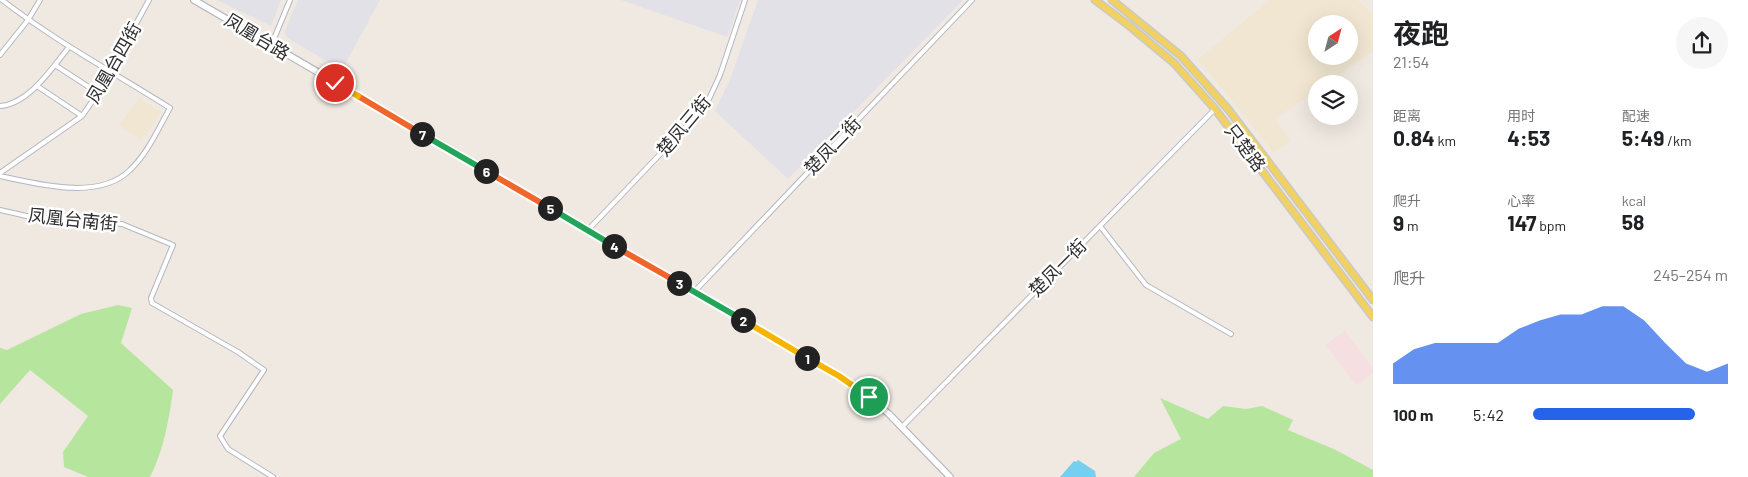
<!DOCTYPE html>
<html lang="zh">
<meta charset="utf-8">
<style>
:root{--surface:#fff;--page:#f6f6f6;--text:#202124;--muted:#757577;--accent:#2563eb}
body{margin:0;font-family:Barlow,"Noto Sans SC",sans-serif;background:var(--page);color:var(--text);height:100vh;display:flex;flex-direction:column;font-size:19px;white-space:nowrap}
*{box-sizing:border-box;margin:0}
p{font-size:16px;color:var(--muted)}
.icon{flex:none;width:28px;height:28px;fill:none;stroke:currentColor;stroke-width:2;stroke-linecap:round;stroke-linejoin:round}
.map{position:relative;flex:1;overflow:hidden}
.sheet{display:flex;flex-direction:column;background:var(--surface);width:375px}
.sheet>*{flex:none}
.needle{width:32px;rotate:36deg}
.fabs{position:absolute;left:1308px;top:15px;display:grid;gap:10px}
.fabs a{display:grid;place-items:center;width:50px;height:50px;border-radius:50%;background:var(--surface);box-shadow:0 5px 20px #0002;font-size:25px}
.pin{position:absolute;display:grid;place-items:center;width:42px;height:42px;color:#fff;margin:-21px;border:2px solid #fff;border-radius:50%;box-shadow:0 1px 5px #0007}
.km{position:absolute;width:25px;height:25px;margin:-12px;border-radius:50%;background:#222;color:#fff;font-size:14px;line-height:25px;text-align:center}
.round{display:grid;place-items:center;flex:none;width:52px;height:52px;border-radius:26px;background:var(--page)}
.headline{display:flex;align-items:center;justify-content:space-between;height:85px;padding:0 20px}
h1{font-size:28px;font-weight:700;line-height:38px}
.metrics{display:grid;grid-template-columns:repeat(3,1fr);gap:8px;height:85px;padding:5px 20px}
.metrics div{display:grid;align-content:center}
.metrics b{font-size:21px;font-weight:700}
.metrics small{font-size:14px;font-weight:400}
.metrics p{font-size:14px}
.chart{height:140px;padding:10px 20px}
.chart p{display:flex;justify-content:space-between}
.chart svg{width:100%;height:90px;margin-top:5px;fill:var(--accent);opacity:.7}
ul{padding:0 20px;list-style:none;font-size:16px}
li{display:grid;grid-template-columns:80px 60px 1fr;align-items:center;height:38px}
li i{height:12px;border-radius:6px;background:var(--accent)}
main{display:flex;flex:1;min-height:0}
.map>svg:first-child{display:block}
</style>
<main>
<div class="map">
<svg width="1373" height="477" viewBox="0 0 1373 477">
<rect width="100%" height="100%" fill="#efe9e1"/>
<path fill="#e3e1e8" d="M 217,0 L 281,0 L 271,26 Z
M 298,0 L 380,0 L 342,70 L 289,39 L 284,33 Z
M 621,0 L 740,0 L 727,37 Z
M 758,0 L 963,0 L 788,179 L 715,111 L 731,77 Z"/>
<path fill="#f0e6d1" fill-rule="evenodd" d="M 1270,0 L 1357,0 L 1373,14 L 1373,51 L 1326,84 L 1316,84 L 1316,90 L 1275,119 L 1290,141 L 1274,153 L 1198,59 ZM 1316,24 L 1349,24 L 1349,56 L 1316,56 Z
M 139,98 L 162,112 L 140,141 L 119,125 Z"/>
<path fill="#f5dfe0" d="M 1345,331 L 1373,369 L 1373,373 L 1356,385 L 1326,345 Z"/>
<path fill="#b6e59e" d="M 118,305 L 132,308 L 121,343 L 173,390 C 169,420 164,449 150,477 L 88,477 L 64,467 L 63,452 L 88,416 L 30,370 L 0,404 L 0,348 L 7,350 L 81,314 Z
M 1160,398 L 1208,419 L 1223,406 L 1246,409 L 1262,406 L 1293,420 L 1288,430 L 1336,450 L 1373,470 L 1373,477 L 1134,477 L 1154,453 L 1181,439 Z"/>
<path fill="#75cff0" d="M 1078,460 L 1095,471 L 1096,477 L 1060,477 L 1074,461 L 1076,462 Z"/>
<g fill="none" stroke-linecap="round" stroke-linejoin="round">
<defs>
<path id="street" d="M 271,46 L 290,0
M 0,55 L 28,20 L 40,0
M 55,65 L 98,93
M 37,86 L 82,116
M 0,106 C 29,104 52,68 69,47
M 0,173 L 82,116 L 98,93 L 149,0
M 0,176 C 38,184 99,201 130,170 C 148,153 158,129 170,108 C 113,72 55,41 2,0
M 0,210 L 31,217 L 122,224 L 173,245 L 151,298 L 152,303 L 238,352 L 264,370 L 220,436 L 228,449 L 273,477
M 1100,226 L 1146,285 L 1231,334
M 588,230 L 683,130 L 709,99 L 720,75 L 745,0
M 694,292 L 972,0
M 902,427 L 1215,109"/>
<path id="secondary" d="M 194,0 L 839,376 L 869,397 L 889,414 L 950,477"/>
<path id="primary" d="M 1095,0 L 1127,24 L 1174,63 L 1215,109 L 1373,317
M 1112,0 L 1181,56 L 1228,109 L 1373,300"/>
</defs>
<use href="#street" stroke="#b4b7c1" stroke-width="6"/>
<use href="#secondary" stroke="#b4b7c1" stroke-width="8"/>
<use href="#primary" stroke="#c9c9c9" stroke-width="9"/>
<use href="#street" stroke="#fff" stroke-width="4"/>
<use href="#secondary" stroke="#fff" stroke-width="5.5"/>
<use href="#primary" stroke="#f2d163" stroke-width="6"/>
</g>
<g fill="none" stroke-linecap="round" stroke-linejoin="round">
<defs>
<path id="split-1" d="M 807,358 L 839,376 L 869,397"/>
<path id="split-2" d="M 743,320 L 807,358"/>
<path id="split-3" d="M 679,283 L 743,320"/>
<path id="split-4" d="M 614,246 L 679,283"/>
<path id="split-5" d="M 550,208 L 614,246"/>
<path id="split-6" d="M 486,171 L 550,208"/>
<path id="split-7" d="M 422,134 L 486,171"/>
<path id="split-8" d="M 358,96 L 422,134"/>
<path id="split-9" d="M 335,83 L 358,96"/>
</defs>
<use href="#split-1" stroke="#fff" stroke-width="10"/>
<use href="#split-2" stroke="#fff" stroke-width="10"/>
<use href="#split-3" stroke="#fff" stroke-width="10"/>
<use href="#split-4" stroke="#fff" stroke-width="10"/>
<use href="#split-5" stroke="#fff" stroke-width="10"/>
<use href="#split-6" stroke="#fff" stroke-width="10"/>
<use href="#split-7" stroke="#fff" stroke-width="10"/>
<use href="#split-8" stroke="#fff" stroke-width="10"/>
<use href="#split-9" stroke="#fff" stroke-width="10"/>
<use href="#split-1" stroke="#f5b400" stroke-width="6"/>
<use href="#split-2" stroke="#f5b400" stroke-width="6"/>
<use href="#split-3" stroke="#22a559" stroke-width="6"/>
<use href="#split-4" stroke="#f0652b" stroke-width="6"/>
<use href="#split-5" stroke="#22a559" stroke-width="6"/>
<use href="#split-6" stroke="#f0652b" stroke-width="6"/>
<use href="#split-7" stroke="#22a559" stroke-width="6"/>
<use href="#split-8" stroke="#f0652b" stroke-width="6"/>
<use href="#split-9" stroke="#f5b400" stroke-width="6"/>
</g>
<g text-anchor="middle" stroke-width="5" stroke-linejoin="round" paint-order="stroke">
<g font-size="18" fill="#2e2e2e" stroke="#fff">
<text transform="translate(257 37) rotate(31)" y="6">凤凰台路</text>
<text transform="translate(114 63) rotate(-60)" y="6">凤凰台四街</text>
<text transform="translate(684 126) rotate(-50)" y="6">楚凤三街</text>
<text transform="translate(833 146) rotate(-46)" y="6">楚凤二街</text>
<text transform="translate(1245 148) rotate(53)" y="6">只楚路</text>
<text transform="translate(73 220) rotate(6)" y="6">凤凰台南街</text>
<text transform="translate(1058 268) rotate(-45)" y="6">楚凤一街</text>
</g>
</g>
</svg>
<div class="fabs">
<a><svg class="needle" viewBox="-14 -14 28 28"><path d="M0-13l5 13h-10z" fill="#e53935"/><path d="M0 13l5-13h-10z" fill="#757577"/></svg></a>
<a><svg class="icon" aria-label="layers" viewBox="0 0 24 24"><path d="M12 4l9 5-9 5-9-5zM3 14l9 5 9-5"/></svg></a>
</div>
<div class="pin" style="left:869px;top:397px;background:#1e9e55"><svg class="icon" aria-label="arrive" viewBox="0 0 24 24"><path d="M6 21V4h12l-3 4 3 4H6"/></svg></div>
<div class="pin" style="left:335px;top:83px;background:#d93025"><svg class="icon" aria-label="check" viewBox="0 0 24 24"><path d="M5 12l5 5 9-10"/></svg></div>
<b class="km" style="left:807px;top:358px">1</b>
<b class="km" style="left:743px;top:320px">2</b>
<b class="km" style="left:679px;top:283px">3</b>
<b class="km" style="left:614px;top:246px">4</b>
<b class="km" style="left:550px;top:208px">5</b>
<b class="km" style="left:486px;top:171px">6</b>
<b class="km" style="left:422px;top:134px">7</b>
</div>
<section class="sheet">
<div class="headline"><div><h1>夜跑</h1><p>21:54</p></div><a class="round"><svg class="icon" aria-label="share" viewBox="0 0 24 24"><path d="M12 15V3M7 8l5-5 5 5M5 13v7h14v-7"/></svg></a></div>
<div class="metrics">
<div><p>距离</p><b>0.84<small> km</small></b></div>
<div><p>用时</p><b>4:53</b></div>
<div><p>配速</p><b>5:49<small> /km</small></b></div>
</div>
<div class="metrics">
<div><p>爬升</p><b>9<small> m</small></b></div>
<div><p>心率</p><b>147<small> bpm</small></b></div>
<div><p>kcal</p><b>58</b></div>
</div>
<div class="chart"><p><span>爬升</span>245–254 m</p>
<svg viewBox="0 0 160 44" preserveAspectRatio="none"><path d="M0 44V34L10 27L20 24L30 24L40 24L50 24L60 17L70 13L80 10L90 10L100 6L110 6L120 13L130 24L140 34L150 38L160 34V44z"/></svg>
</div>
<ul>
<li><b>100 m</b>5:42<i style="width:83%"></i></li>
</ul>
</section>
</main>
